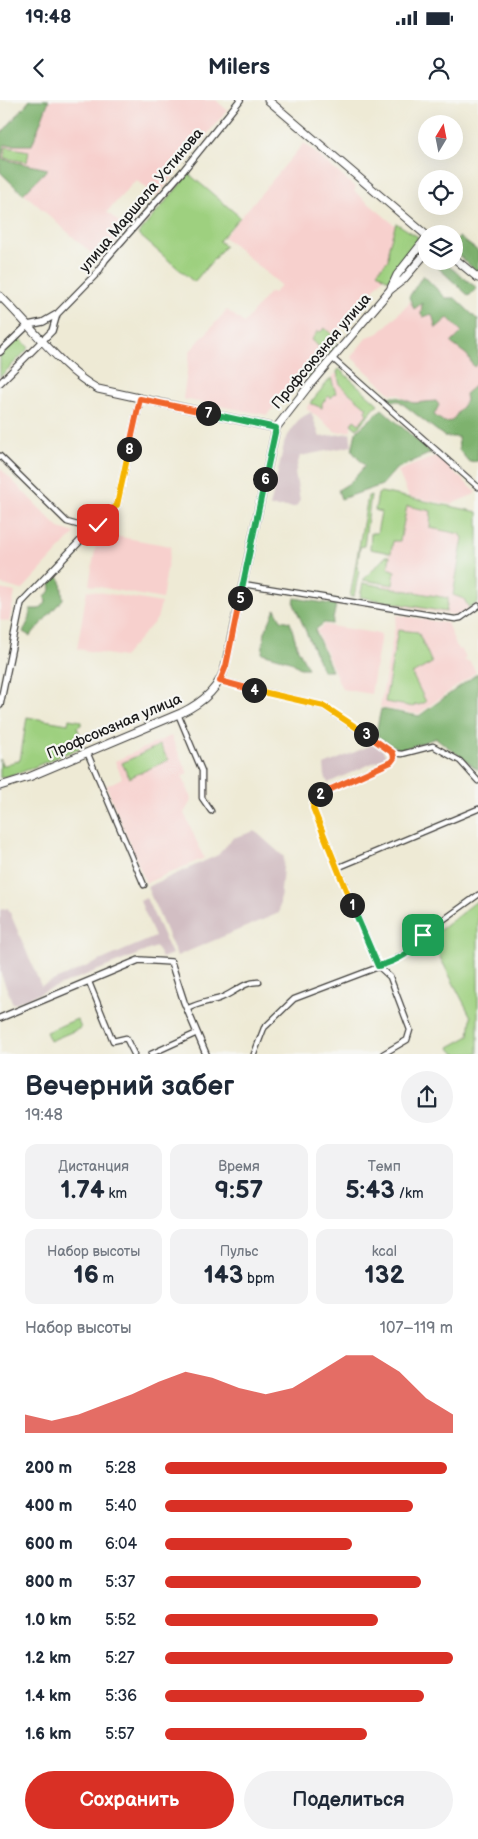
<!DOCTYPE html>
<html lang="ru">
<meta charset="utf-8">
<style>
:root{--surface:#fff;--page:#f2f2f3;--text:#1f2937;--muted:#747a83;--accent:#d93025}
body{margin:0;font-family:"Balsamiq Sans",sans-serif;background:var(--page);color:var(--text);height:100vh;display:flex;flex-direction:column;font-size:19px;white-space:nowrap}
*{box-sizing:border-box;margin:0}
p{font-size:16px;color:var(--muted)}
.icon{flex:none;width:28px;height:28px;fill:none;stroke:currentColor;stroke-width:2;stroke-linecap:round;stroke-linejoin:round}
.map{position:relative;height:954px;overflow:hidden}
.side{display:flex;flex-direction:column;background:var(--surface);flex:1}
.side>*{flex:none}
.needle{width:32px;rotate:10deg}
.buttons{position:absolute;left:418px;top:15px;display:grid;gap:10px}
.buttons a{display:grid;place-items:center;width:45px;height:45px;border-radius:50%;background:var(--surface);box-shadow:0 5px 20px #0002;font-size:25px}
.pin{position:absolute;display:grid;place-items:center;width:42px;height:42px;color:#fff;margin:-21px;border-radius:10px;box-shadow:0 2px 8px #0006}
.km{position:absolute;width:25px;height:25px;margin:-12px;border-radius:50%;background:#222;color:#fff;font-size:14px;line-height:25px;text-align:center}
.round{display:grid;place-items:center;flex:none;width:52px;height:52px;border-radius:26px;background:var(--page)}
.summary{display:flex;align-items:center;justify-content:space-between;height:85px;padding:0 25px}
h1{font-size:28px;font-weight:800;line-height:38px}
.figures{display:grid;grid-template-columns:repeat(3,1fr);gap:8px;height:85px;padding:5px 25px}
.figures div{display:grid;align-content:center;border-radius:12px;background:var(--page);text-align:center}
.figures b{font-size:25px;font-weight:800}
.figures small{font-size:14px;font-weight:400}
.figures p{font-size:14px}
.chart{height:140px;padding:10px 25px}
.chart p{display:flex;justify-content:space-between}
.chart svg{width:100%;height:90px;margin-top:5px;fill:var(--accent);opacity:.7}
.button{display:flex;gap:10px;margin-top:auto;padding:10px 25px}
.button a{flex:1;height:58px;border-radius:30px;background:var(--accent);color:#fff;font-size:20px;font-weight:800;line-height:58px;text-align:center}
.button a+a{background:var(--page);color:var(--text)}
ul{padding:0 25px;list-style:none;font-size:16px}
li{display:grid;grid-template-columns:80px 60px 1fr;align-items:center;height:38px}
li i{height:12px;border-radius:6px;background:var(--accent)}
.status{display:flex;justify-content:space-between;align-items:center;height:35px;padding:0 25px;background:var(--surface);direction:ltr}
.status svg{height:14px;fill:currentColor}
header{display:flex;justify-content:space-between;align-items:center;height:65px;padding:0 25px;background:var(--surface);font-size:22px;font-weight:800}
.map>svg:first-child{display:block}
</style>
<div class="status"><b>19:48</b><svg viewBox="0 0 49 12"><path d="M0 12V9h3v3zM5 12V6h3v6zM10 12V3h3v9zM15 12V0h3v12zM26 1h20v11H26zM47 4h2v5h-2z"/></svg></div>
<header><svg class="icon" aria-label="back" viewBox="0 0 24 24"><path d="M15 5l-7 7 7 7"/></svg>Milers<svg class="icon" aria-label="person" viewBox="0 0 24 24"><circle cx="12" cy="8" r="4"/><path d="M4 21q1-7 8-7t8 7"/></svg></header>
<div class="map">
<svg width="478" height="954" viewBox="0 0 478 954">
<rect width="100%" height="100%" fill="#f6f6f2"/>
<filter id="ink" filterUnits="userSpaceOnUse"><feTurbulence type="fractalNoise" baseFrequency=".02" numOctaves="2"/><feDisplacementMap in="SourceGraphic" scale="10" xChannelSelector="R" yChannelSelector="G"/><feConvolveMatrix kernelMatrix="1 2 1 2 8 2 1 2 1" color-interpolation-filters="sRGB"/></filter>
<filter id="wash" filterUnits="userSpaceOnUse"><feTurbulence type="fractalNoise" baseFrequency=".0096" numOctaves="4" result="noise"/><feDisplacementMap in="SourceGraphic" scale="20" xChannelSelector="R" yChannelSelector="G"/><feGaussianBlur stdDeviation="1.12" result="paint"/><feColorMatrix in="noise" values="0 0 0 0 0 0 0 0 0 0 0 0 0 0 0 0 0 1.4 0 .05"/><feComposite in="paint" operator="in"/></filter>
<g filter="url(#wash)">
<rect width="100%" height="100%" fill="#eeead5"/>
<path fill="#f7d0cd" d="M 30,0 L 216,0 L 227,10 L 157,96 L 136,80 L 107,112 L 127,129 L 100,161 L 0,72 L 0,35 Z
M 304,43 L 356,88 L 354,91 L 397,127 L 386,175 L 267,315 L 183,299 L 190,251 L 227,210 L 244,223 L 270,192 L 274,193 L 281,185 L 224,137 Z
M 425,180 L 478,224 L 478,345 L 447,328 L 398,294 L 391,294 L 351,257 L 367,237 L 379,233 L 407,205 Z
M 336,273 L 339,284 L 367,309 L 365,311 L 368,314 L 359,324 L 354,320 L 351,324 L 351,331 L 336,332 L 306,308 Z
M 436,356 L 476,392 L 473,395 L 451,404 L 409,397 L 398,371 Z
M 0,368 L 59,428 L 75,433 L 22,490 L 0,484 Z
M 400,398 L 478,412 L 478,502 L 458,516 L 380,503 Z
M 98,433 L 171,446 L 162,499 L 89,485 Z
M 0,489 L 15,492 L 9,522 L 0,520 Z
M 87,490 L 161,503 L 157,519 L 123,557 L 77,549 Z
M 397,515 L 447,523 L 458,550 L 461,549 L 466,558 L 463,560 L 470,562 L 476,572 L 418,614 L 380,607 Z
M 324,525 L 381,534 L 371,594 L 342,589 L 317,531 Z
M 171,636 L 188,674 L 182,676 L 192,699 L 184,713 L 204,758 L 146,783 L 106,686 L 122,678 L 115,661 Z"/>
<path fill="#d2bec3" d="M 311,312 L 320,337 L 350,333 L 352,346 L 300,356 L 295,373 L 300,400 L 296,407 L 270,407 L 285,340 L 299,319 Z
M 374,644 L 383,650 L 386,657 L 328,683 L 325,676 L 324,665 Z
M 255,731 L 284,757 L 279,813 L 177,856 L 147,787 L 218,755 L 233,738 Z
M 146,798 L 172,854 L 162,858 L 156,847 L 13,904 L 0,872 L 0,810 L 8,808 L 41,886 L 155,837 L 140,801 Z"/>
<path fill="#9ed07f" stroke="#5d764e" d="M 6,47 L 29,51 L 27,62 L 4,58 Z
M 189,74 L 240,117 L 219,141 L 225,146 L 194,182 L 138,134 Z
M 396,123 L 418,137 L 418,143 L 390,179 L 386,179 L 377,172 L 388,160 L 389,146 Z
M 325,228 L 333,236 L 322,249 L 311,240 L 318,231 L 320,232 Z
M 19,237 L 29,248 L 0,277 L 0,254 Z
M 335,237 L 336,244 L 307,279 L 301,278 Z
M 339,269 L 378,304 L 357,329 L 351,324 L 354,320 L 359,324 L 367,314 L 365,311 L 367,308 L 340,285 L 337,272 Z
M 331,278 L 336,293 L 331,298 L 329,296 L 322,303 L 322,308 L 310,303 Z
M 381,392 L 478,412 L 478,502 L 469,508 L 464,499 L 453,495 L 463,438 L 460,434 L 430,428 L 431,411 L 407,406 L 400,441 L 393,441 L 391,453 L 370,449 L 371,433 L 377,433 L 381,412 L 375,410 L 378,394 Z
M 371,395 L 364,446 L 360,447 L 357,468 L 359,470 L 354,496 L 350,497 L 368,396 Z
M 386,456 L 390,456 L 388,468 L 395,471 L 393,485 L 363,480 Z
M 363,483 L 448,498 L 446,512 L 360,497 Z
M 398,530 L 418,532 L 432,563 L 412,574 L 426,602 L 419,605 L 415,604 L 414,607 L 385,602 Z
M 27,617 L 68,624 L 69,619 L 81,621 L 81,625 L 77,627 L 84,646 L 22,672 L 0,678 L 0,659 L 2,666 L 20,660 Z
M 160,645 L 168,660 L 129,678 L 122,663 Z
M 478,800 L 478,954 L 455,954 L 449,947 L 469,936 L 471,917 L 430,838 Z
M 77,919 L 81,928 L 50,941 L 46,932 Z"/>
<path fill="#7eb26e" stroke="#4d6745" d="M 30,0 L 49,0 L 32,45 L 4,45 L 2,59 L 48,69 L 23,94 L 0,72 L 0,35 Z
M 459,137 L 478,151 L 478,173 L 454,151 L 454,143 Z
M 436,161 L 442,161 L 477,188 L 469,196 L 434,164 Z
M 423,175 L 446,198 L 455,198 L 478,220 L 478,264 L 474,267 L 467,255 L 451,243 L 462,232 L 448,218 L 436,228 L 432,214 L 423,217 L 421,215 L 422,203 L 414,209 L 409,197 Z
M 478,283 L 478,361 L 469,362 L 459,350 L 458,337 L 445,337 L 399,301 L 392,301 L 388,297 L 397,297 L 414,303 L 436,301 L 439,305 L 434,315 L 444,322 L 452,321 L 466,301 L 465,294 Z
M 382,309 L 431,353 L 396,369 L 382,385 L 341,399 L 338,390 L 351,382 L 365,366 L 352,351 L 356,332 Z
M 57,476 L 61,481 L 63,499 L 30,536 L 23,532 L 30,518 L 30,509 L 39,509 L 46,503 L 45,497 L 51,489 L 50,483 Z
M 295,498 L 336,505 L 332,524 L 324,523 L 315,530 L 332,571 L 323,571 L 294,504 Z
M 275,509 L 281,520 L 290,522 L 298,549 L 308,568 L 300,568 L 290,561 L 262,553 L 265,532 Z
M 478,573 L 478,670 L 436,638 L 401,650 L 378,637 L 377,628 L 381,609 L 419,616 Z"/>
</g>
<g filter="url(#ink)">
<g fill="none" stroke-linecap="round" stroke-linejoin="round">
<defs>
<path id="minor" d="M 332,258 L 478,387
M 0,356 L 67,422 L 92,429
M 243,484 L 455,519 L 461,518 L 478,506
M 220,581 L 323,606 L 393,653 L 394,658 L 391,662 L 321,693 L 314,700 L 313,708 L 378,866 L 390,877 L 410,930 L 407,940 L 383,954
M 178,614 L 202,671 L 202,698 L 211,711
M 87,652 L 144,785
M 393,653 L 402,654 L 433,646 L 460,661 L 478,681
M 337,768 L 478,709
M 89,882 L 113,941 L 126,938 L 134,954
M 187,909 C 198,903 207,902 218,899 C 232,895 244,881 259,882
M 151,954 L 197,933
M 254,954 L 264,928 L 294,899 L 389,863 L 414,848 L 425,833 L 478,795"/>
<path id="tertiary" d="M 0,252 L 28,225 L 43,222 L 57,214 L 98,172 L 105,160 L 183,71 L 240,0
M 0,283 L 52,231 L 57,214
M 0,605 L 21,503 L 82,439 L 109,415 L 117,405 L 140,299
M 0,918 L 139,860 L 171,862 L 184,902 L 206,954"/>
<path id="secondary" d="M 268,0 L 426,135
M 454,158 L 478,178
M 390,190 L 397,175 L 426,138
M 0,196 C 28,223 65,272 98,289 L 276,328
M 0,686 L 29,677 L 181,613 C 202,603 219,589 225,567 L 276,328 L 307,288 L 390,190 L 403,180 L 426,153"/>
</defs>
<use href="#minor" stroke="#3c3b38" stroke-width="7"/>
<use href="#tertiary" stroke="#3c3b38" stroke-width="8"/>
<use href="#secondary" stroke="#3c3b38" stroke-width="9"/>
<use href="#minor" stroke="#fff" stroke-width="4.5"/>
<use href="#tertiary" stroke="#fff" stroke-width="5.5"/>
<use href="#secondary" stroke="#fff" stroke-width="7"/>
</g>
</g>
<g fill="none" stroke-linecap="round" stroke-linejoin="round" filter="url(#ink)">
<defs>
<path id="split-1" d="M 352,805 L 378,866 C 395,862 416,851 423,835"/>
<path id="split-2" d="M 320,694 L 314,700 L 313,708 L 352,805"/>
<path id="split-3" d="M 320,694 L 391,662 L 394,658 L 393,653 L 366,634"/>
<path id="split-4" d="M 254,590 L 324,606 L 366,634"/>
<path id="split-5" d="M 240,498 L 226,566 L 220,581 L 254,590"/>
<path id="split-6" d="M 240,498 L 265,379"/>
<path id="split-7" d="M 208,313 L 276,328 L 265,379"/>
<path id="split-8" d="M 129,349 L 140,299 L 208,313"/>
<path id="split-9" d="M 98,425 L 117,405 L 129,349"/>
</defs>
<use href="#split-1" stroke="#fff" stroke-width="10"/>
<use href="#split-2" stroke="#fff" stroke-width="10"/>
<use href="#split-3" stroke="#fff" stroke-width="10"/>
<use href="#split-4" stroke="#fff" stroke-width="10"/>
<use href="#split-5" stroke="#fff" stroke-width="10"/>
<use href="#split-6" stroke="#fff" stroke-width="10"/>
<use href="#split-7" stroke="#fff" stroke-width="10"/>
<use href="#split-8" stroke="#fff" stroke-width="10"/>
<use href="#split-9" stroke="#fff" stroke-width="10"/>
<use href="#split-1" stroke="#22a559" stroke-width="6"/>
<use href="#split-2" stroke="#f5b400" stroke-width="6"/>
<use href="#split-3" stroke="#f0652b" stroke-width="6"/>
<use href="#split-4" stroke="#f5b400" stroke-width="6"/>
<use href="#split-5" stroke="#f0652b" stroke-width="6"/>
<use href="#split-6" stroke="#22a559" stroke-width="6"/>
<use href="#split-7" stroke="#22a559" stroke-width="6"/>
<use href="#split-8" stroke="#f0652b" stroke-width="6"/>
<use href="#split-9" stroke="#f5b400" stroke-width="6"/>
</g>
<g text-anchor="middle" stroke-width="4.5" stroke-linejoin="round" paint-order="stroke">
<g font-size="15" fill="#1c1c1c" stroke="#f6f6f2">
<text transform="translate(141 100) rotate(-50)" y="5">улица Маршала Устинова</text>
<text transform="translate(321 251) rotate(-50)" y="5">Профсоюзная улица</text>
<text transform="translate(114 626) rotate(-23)" y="5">Профсоюзная улица</text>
</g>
</g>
</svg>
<div class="buttons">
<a><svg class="needle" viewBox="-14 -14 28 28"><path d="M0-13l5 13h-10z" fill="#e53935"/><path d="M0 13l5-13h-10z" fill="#747a83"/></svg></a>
<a><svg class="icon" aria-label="locate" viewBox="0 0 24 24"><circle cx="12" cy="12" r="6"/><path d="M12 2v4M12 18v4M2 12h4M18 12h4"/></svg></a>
<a><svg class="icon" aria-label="layers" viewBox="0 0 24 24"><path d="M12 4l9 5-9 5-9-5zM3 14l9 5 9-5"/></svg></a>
</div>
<div class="pin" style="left:423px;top:835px;background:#1e9e55"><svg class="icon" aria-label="arrive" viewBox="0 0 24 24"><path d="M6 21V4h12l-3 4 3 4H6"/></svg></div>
<div class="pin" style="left:98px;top:425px;background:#d93025"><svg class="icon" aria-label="check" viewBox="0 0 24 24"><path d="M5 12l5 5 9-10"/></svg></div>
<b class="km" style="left:352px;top:805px">1</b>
<b class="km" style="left:320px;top:694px">2</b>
<b class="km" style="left:366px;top:634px">3</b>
<b class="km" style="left:254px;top:590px">4</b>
<b class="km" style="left:240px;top:498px">5</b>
<b class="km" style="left:265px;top:379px">6</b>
<b class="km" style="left:208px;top:313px">7</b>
<b class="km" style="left:129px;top:349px">8</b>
</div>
<section class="side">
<div class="summary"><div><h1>Вечерний забег</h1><p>19:48</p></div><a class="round"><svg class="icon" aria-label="share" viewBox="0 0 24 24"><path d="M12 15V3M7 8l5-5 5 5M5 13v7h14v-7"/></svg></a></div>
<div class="figures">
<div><p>Дистанция</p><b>1.74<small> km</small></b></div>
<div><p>Время</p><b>9:57</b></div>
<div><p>Темп</p><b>5:43<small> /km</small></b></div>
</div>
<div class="figures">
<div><p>Набор высоты</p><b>16<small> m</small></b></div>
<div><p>Пульс</p><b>143<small> bpm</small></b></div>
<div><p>kcal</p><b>132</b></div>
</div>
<div class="chart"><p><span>Набор высоты</span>107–119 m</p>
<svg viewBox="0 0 160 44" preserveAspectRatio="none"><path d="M0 44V35L10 38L20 35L30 30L40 25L50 19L60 14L70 17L80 22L90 25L100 22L110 14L120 6L130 6L140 14L150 27L160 35V44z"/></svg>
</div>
<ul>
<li><b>200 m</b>5:28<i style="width:98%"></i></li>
<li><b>400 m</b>5:40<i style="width:86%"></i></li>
<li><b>600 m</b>6:04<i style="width:65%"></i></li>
<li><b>800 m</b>5:37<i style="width:89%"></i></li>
<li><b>1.0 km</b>5:52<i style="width:74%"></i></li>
<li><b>1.2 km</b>5:27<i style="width:100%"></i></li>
<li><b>1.4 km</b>5:36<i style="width:90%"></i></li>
<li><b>1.6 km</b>5:57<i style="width:70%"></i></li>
</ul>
<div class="button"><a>Сохранить</a><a>Поделиться</a></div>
</section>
